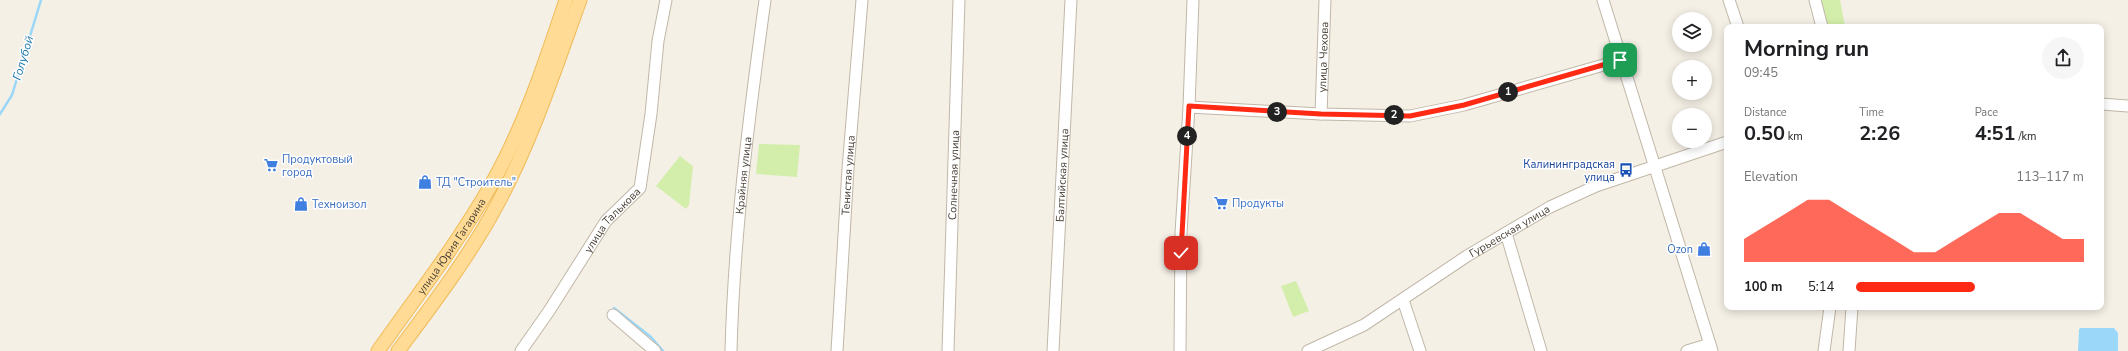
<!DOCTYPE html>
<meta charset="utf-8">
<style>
:root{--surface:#fff;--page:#f6f6f6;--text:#202124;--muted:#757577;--accent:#ff2a13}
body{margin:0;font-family:"Nunito Sans",sans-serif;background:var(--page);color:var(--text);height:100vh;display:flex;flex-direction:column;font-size:15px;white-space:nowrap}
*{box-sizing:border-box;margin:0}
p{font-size:13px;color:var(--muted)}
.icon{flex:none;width:22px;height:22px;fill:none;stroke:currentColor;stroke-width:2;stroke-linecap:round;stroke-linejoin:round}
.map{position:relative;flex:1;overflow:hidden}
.sheet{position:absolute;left:1724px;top:24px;width:380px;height:286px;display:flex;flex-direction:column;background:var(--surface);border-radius:8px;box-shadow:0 2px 10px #0003}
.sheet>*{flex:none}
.tools{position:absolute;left:1672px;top:12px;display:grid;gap:8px}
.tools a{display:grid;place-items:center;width:40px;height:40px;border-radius:50%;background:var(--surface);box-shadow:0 2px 10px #0003;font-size:20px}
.pin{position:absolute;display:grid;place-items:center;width:34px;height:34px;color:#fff;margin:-17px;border-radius:8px;box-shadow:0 2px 6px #0006}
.km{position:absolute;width:20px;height:20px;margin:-10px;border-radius:50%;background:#222;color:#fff;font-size:11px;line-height:20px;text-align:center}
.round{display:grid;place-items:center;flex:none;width:42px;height:42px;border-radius:21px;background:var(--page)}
.headline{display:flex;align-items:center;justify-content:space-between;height:68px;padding:0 20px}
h1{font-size:22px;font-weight:700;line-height:30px}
.metrics{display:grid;grid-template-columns:repeat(3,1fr);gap:6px;height:68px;padding:4px 20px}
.metrics div{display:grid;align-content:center}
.metrics b{font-size:20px;font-weight:700}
.metrics small{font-size:11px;font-weight:400}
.metrics p{font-size:11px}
.chart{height:112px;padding:8px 20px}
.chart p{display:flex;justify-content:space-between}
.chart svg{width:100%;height:72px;margin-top:4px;fill:var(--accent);opacity:.7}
ul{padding:0 20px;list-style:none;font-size:13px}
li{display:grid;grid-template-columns:64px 48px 1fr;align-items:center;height:30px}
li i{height:10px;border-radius:5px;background:var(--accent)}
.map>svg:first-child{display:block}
</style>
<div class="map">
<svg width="2128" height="351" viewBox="0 0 2128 351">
<rect width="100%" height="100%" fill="#f5f0e6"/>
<path fill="#d3eeaa" d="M 1820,0 L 1840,0 L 1845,27 L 1828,27 Z
M 759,144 L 800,145 L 797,177 L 756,174 Z
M 680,156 L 693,166 L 689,205 L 686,209 L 656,186 Z
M 1296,281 L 1309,311 L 1293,317 L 1281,286 Z"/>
<path fill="#9bd7f8" d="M 2081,328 L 2114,328 L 2118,333 L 2118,351 L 2078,351 L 2079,329 Z"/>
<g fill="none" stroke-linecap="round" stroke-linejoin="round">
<path stroke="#9bd7f8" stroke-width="2.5" d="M 0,114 L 12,95 L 41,0
M 614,308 L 651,337 L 663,351"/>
<defs>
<g id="minor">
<path d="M 1603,0 L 1712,351"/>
<path d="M 1729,0 L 1738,27"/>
<path d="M 1815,0 L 1822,27"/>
<path d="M 2101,104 L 2128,106"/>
<path d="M 1189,107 L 1321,114 L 1410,116 L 1464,105 L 1621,60"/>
<path id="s1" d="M 1321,114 L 1325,0"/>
<path d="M 1506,233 L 1541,351"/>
<path d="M 1403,300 L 1420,351"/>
<path d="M 613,315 L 655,351"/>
<path id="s2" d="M 521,351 L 549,311 L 606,221 L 640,188 L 651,114 L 658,41 L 666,0"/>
<path id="s3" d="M 731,351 C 734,234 749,116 765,0"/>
<path id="s4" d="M 837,351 L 848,169 L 862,0"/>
<path id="s5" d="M 948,351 L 959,0"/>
<path id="s6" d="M 1053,351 L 1071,0"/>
<path d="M 1180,351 L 1181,233 L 1189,107 L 1193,0"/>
<path id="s7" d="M 1308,351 L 1364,325 L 1467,256 L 1550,207 L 1596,186 L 1727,142"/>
<path d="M 1687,351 L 1710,344"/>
<path d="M 1824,351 L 1830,307"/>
<path d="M 1849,351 L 1852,307"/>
</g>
<g id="major">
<path id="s8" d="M 378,351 C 416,297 458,243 491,185 C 524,127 545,63 566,0"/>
<path d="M 398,351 C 433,304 469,257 497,205 C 532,140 555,69 580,0"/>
</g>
</defs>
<use href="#minor" stroke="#c1b7a7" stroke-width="13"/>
<use href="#major" stroke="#f1bb57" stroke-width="15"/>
<use href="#minor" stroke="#fff" stroke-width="11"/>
<use href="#major" stroke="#ffdb95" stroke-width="13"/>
</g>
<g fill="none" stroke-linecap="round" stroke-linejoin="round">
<defs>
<path id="route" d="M 1181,253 L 1189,106 L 1321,114 L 1410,116 L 1464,105 L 1620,60"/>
</defs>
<use href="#route" stroke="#fff" stroke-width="8"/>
<use href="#route" stroke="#ff2a13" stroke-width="5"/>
</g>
<defs>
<symbol id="supermarket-bare" viewBox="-9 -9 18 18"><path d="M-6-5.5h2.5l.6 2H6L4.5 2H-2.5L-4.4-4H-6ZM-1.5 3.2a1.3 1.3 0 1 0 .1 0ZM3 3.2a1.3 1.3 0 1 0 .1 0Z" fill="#3f7fe0" stroke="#fff" stroke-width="2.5" paint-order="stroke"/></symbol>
<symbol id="bus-bare" viewBox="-9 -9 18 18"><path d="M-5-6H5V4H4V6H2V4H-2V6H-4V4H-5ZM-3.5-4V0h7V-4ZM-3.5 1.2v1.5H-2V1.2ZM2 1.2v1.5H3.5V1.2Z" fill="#1a4fb4" stroke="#fff" stroke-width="2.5" paint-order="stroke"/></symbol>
<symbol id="shop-bare" viewBox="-9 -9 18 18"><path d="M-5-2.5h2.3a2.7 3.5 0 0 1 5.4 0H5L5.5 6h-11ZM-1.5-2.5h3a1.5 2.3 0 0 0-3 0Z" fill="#3f7fe0" stroke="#fff" stroke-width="2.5" paint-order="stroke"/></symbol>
</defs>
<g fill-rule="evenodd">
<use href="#supermarket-bare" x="261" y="155" width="20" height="20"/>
<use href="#bus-bare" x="1616" y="160" width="20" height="20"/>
<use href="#shop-bare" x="415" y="172" width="20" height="20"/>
<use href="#supermarket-bare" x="1211" y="193" width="20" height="20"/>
<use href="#shop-bare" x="291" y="194" width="20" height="20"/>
<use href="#shop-bare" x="1694" y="239" width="20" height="20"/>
</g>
<g text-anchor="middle" stroke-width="3" stroke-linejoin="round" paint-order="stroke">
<g font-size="11" fill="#483f34" stroke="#fff">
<text dy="4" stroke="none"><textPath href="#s1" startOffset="57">улица Чехова</textPath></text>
<text dy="4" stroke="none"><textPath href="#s3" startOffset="176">Крайняя улица</textPath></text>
<text dy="4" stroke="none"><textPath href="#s4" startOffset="176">Тенистая улица</textPath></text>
<text dy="4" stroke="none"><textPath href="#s6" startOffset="176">Балтийская улица</textPath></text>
<text dy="4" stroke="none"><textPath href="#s5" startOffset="176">Солнечная улица</textPath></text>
<text dy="4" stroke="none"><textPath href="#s2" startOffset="160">улица Талькова</textPath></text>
<text dy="4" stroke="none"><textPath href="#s7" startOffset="235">Гурьевская улица</textPath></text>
<text dy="4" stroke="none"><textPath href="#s8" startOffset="128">улица Юрия Гагарина</textPath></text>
</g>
<g font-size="11" fill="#366cbe" stroke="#fff" text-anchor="start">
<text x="282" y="163">Продуктовый<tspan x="282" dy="13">город</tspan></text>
<text x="436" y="186">ТД "Строитель"</text>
<text x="1232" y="207">Продукты</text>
<text x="312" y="208">Техноизол</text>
<text x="1693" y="253" text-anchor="end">Ozon</text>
</g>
<g font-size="11" fill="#164399" stroke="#fff" text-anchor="end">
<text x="1615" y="168">Калининградская<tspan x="1615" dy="13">улица</tspan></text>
</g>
<g font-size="12" font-style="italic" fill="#1f79af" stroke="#fff">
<text transform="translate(23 58) rotate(-73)" y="4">Голубой</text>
</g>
</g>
</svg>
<div class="tools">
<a><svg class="icon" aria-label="layers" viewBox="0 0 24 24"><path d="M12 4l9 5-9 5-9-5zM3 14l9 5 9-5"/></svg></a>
<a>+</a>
<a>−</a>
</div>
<div class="pin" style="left:1620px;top:60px;background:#1e9e55"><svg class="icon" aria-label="arrive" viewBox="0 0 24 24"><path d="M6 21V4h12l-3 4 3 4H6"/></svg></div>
<div class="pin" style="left:1181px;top:253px;background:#d93025"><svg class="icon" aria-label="check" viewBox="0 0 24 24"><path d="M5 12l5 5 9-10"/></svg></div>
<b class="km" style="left:1508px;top:92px">1</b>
<b class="km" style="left:1394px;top:115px">2</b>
<b class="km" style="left:1277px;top:112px">3</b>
<b class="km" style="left:1187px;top:136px">4</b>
<section class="sheet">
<div class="headline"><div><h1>Morning run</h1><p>09:45</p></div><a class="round"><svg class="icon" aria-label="share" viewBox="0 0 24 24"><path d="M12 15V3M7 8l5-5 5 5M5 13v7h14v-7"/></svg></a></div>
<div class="metrics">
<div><p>Distance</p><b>0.50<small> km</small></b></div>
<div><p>Time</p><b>2:26</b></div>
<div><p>Pace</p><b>4:51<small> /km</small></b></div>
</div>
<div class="chart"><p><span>Elevation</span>113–117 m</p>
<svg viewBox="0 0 160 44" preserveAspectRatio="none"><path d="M0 44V30L10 22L20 14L30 6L40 6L50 14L60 22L70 30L80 38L90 38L100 30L110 22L120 14L130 14L140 22L150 30L160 30V44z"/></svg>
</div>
<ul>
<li><b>100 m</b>5:14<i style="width:52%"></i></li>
</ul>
</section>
</div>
